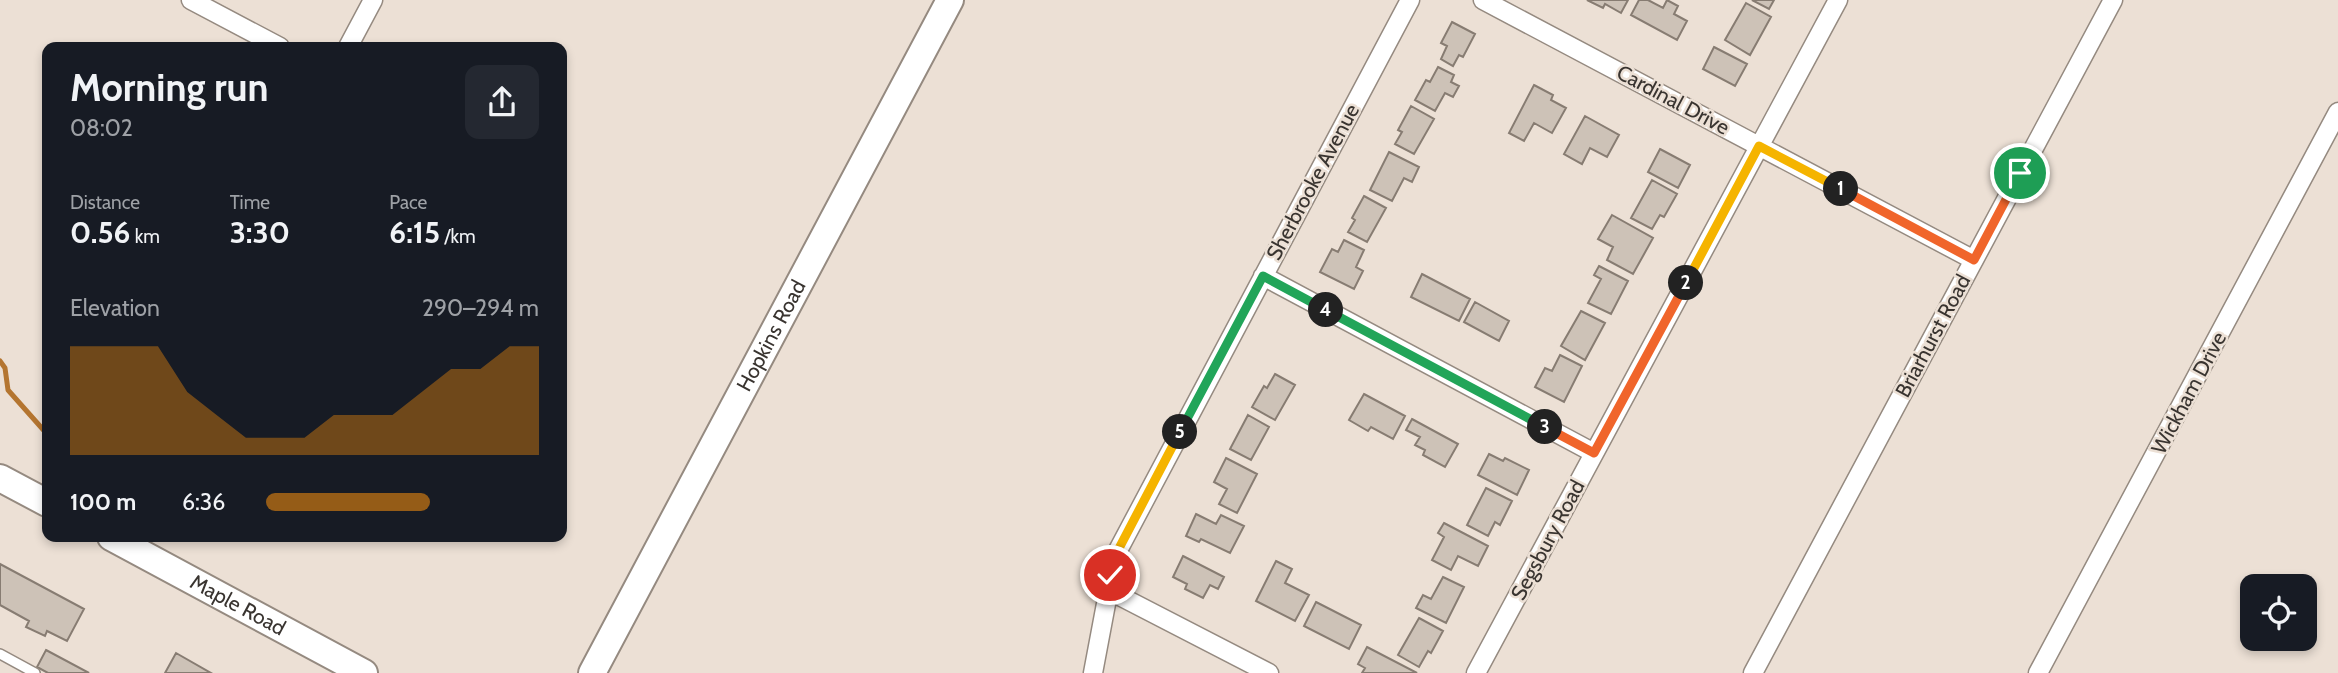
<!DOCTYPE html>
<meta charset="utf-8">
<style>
:root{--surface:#171b24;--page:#242831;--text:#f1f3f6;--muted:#9ea1a6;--accent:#955c17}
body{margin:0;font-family:Cabin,sans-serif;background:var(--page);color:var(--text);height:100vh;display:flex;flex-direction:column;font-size:26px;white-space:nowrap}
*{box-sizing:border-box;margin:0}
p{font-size:23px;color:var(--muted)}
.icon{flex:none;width:38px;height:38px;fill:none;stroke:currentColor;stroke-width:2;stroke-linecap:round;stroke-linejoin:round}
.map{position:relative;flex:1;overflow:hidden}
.sheet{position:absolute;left:42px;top:42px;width:525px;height:500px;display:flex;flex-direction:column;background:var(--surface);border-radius:14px;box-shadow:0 4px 10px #0003}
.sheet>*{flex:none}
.tools{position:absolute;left:2240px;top:574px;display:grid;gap:14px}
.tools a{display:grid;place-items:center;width:77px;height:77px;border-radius:14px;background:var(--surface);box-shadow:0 4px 10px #0003;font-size:35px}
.pin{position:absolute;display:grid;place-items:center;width:60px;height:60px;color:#fff;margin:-30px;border:4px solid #fff;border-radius:50%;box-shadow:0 2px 7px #0007}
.km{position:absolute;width:35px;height:35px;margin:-18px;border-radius:50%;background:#222;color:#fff;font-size:19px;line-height:35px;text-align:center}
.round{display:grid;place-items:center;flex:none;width:74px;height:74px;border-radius:14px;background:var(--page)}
.head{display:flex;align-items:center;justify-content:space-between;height:119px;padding:0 28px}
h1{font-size:38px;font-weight:800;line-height:52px}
.metrics{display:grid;grid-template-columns:repeat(3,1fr);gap:10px;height:119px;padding:7px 28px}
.metrics div{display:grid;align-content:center}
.metrics b{font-size:30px;font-weight:800}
.metrics small{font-size:19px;font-weight:400}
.metrics p{font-size:19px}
.chart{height:196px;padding:14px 28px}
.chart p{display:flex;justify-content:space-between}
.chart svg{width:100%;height:126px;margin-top:7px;fill:var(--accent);opacity:.7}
ul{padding:0 28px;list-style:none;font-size:23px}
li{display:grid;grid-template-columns:112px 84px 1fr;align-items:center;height:52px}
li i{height:18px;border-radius:9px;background:var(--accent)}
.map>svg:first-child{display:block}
</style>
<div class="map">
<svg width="2338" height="673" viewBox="0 0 2338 673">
<rect width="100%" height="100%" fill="#ece0d5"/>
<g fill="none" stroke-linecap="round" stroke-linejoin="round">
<path stroke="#b47530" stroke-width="5" d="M 0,361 L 5,368 L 8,390 L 47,434"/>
</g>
<path fill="#cdc2b7" stroke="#877c72" stroke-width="2" d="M 1587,0 L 1628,0 L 1621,13 L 1605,4 L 1603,8 Z
M 1639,0 L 1648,0 L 1663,8 L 1667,0 L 1678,6 L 1674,14 L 1687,21 L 1677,40 L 1631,15 Z
M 1752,0 L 1774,0 L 1769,9 Z
M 1746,3 L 1771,17 L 1750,55 L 1725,40 Z
M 1452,22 L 1475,34 L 1463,57 L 1459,55 L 1453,66 L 1441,59 L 1447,46 L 1441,43 Z
M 1714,47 L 1747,64 L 1735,86 L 1703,69 Z
M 1438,67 L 1454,75 L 1451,82 L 1459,86 L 1453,97 L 1445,93 L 1435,111 L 1415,100 L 1426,80 L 1430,82 Z
M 1534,85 L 1553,95 L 1551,100 L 1566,108 L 1552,133 L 1534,123 L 1524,141 L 1509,133 Z
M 1411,106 L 1434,119 L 1414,154 L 1395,144 L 1402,132 L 1398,130 Z
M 1585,116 L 1619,135 L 1607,157 L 1590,148 L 1582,164 L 1564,154 Z
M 1660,149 L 1690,165 L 1678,188 L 1648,172 Z
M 1389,152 L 1419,167 L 1412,182 L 1404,178 L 1392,201 L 1370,190 Z
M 1652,180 L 1677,194 L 1664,217 L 1660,215 L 1652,229 L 1631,218 Z
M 1364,196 L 1386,208 L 1367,242 L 1348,232 L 1355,220 L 1352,218 Z
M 1612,215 L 1653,238 L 1633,274 L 1607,260 L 1613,247 L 1598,239 Z
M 1344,240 L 1364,250 L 1356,267 L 1363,271 L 1354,289 L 1320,272 L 1332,249 L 1338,252 Z
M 1599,266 L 1628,281 L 1611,314 L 1588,303 L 1601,279 L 1594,275 Z
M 1422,274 L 1470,299 L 1459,321 L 1411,297 Z
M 1475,302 L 1509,321 L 1499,341 L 1464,322 Z
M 1581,311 L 1605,323 L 1585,360 L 1561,346 Z
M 1560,355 L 1582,366 L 1564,402 L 1535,387 L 1545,368 L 1552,371 Z
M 1275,374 L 1295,385 L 1275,420 L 1252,407 L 1264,386 L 1267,388 Z
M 1364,394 L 1405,416 L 1393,439 L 1371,427 L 1368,431 L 1349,420 Z
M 1248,415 L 1269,427 L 1251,460 L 1230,449 Z
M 1412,419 L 1458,444 L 1445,467 L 1423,455 L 1425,450 L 1415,445 L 1420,437 L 1406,430 Z
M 1489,454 L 1503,461 L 1505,458 L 1529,470 L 1517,495 L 1478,475 Z
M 1226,458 L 1257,474 L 1237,513 L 1219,504 L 1227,489 L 1214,482 Z
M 1486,488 L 1512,501 L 1500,525 L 1495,522 L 1488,536 L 1467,525 Z
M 1196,514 L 1216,524 L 1221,515 L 1244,526 L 1230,553 L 1201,539 L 1199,542 L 1186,536 Z
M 1444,523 L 1488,546 L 1478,566 L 1458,556 L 1451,570 L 1432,560 L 1444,537 L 1438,533 Z
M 1183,556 L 1224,577 L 1218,589 L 1210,585 L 1203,598 L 1185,589 L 1187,584 L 1173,577 Z
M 1276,561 L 1292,569 L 1285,583 L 1309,595 L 1295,621 L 1256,601 Z
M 0,564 L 84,609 L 67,641 L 47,631 L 45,636 L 26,627 L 29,621 L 0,605 Z
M 1443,577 L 1464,587 L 1446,623 L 1416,608 L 1423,595 L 1431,599 Z
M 1316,602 L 1361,625 L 1349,649 L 1304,626 Z
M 1419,618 L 1443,631 L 1431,653 L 1428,651 L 1419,667 L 1398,655 Z
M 1367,647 L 1417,673 L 1362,673 L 1365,668 L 1358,664 Z
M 46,650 L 89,673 L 48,673 L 37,667 Z
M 176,653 L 211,673 L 165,673 Z"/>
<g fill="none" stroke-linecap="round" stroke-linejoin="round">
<defs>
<path id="lane" d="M 0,654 L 35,673"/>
<path id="street" d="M 191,0 L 280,47
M 1483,0 L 1974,260
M 348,47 L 373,0
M 1263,276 L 1594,453
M 1108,590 L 1269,673
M 1093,673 L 1115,556 L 1410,0
M 1476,673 L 1838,0
M 1753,673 L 2113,0
M 2038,673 L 2338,112"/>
<g id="secondary">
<path d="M 0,478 L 47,503"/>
<path id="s1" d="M 111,537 L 364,673"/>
<path id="s2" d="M 592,673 L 950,0"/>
</g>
</defs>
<use href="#lane" stroke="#958a80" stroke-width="12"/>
<use href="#street" stroke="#958a80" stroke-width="21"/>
<use href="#secondary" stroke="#958a80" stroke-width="30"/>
<use href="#lane" stroke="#fff" stroke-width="9"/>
<use href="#street" stroke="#fff" stroke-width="18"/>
<use href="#secondary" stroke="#fff" stroke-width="26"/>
</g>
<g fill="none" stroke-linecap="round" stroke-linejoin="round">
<defs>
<path id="split-1" d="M 1841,189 L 1974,260 L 2020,173"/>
<path id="split-2" d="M 1686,283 L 1759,146 L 1841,189"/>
<path id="split-3" d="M 1545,427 L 1594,453 L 1686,283"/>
<path id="split-4" d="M 1326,310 L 1545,427"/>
<path id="split-5" d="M 1180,432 L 1263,276 L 1326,310"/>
<path id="split-6" d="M 1110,575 L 1115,556 L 1180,432"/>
</defs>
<use href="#split-1" stroke="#fff" stroke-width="14"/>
<use href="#split-2" stroke="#fff" stroke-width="14"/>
<use href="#split-3" stroke="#fff" stroke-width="14"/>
<use href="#split-4" stroke="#fff" stroke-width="14"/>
<use href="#split-5" stroke="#fff" stroke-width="14"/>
<use href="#split-6" stroke="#fff" stroke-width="14"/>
<use href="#split-1" stroke="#f0652b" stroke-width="9"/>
<use href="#split-2" stroke="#f5b400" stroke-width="9"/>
<use href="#split-3" stroke="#f0652b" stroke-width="9"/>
<use href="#split-4" stroke="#22a559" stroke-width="9"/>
<use href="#split-5" stroke="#22a559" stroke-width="9"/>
<use href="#split-6" stroke="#f5b400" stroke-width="9"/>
</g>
<g text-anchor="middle" stroke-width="5" stroke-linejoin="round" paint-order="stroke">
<g font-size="21" fill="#393430" stroke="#ece0d5">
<text transform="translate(1673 100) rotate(28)" y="7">Cardinal Drive</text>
<text transform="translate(1313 182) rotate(-62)" y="7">Sherbrooke Avenue</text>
<text transform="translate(1933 336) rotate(-62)" y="7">Briarhurst Road</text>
<text dy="7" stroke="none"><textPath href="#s2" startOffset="382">Hopkins Road</textPath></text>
<text transform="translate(2189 393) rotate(-62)" y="7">Wickham Drive</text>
<text transform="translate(1548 540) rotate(-62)" y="7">Segsbury Road</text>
<text dy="7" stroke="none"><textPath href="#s1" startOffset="144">Maple Road</textPath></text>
</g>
</g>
</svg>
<div class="tools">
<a><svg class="icon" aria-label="locate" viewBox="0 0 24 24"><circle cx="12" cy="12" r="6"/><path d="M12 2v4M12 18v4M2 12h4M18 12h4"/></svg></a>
</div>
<div class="pin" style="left:2020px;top:173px;background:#1e9e55"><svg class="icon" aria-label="arrive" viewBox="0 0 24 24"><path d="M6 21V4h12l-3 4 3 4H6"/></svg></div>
<div class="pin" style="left:1110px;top:575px;background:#d93025"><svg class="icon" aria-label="check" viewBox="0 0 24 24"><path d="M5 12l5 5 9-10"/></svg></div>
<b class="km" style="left:1841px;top:189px">1</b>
<b class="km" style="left:1686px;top:283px">2</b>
<b class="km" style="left:1545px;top:427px">3</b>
<b class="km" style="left:1326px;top:310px">4</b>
<b class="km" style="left:1180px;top:432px">5</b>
<section class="sheet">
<div class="head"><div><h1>Morning run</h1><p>08:02</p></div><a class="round"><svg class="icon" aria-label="share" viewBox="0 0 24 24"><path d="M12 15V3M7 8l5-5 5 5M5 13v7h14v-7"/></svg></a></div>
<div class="metrics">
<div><p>Distance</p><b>0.56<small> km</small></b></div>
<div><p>Time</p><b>3:30</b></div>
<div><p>Pace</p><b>6:15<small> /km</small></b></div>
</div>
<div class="chart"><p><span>Elevation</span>290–294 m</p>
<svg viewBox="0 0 160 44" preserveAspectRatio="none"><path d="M0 44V6L10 6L20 6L30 6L40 22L50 30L60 38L70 38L80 38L90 30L100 30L110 30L120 22L130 14L140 14L150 6L160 6V44z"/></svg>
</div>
<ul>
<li><b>100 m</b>6:36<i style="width:60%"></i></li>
</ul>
</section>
</div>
